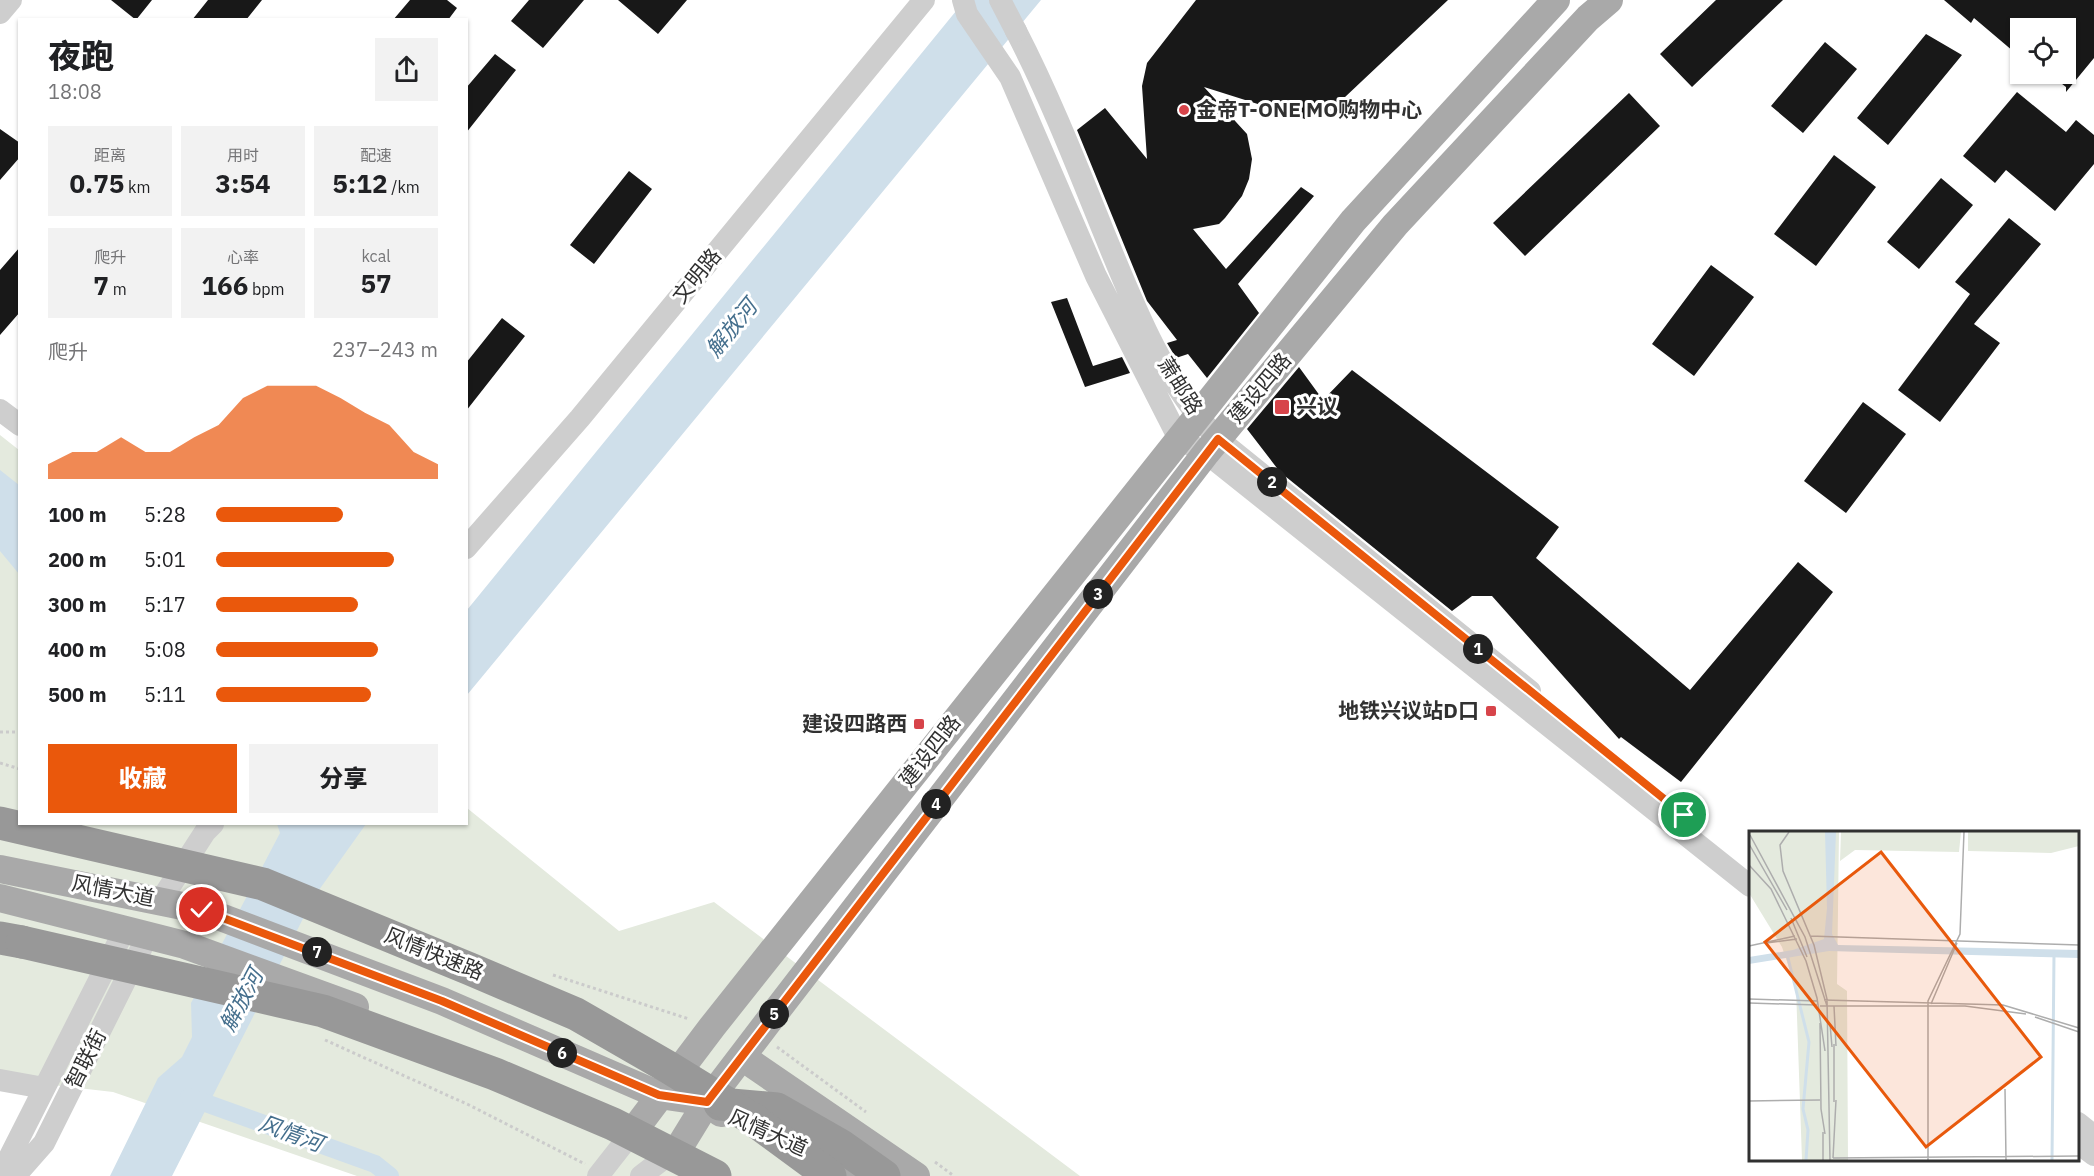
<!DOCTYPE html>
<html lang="zh">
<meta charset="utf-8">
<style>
:root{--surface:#fff;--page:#f2f2f2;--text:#202124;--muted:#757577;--accent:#ea580c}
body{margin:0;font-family:"IBM Plex Sans","Noto Sans SC",sans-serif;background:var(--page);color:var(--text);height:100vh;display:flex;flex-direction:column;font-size:22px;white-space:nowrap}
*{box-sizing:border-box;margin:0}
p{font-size:20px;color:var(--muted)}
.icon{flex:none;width:33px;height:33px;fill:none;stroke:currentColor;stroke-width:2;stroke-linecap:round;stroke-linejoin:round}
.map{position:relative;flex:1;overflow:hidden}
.sheet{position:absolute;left:18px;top:18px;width:450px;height:807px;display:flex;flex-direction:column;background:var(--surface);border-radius:0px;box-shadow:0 2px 4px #0004}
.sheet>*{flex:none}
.tools{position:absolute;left:2010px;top:18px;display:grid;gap:12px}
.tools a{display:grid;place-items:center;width:66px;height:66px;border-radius:0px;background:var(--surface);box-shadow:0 2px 4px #0004;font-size:30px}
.pin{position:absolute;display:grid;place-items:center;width:51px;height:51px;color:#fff;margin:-26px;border:3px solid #fff;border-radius:50%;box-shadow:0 2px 6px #0007}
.km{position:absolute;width:30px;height:30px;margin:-15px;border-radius:50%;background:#222;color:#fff;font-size:16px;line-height:30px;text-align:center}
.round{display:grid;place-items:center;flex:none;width:63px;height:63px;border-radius:0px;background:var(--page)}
.head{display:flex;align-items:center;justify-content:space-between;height:102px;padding:0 30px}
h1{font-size:33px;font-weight:800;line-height:45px}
.stats{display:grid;grid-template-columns:repeat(3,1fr);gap:9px;height:102px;padding:6px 30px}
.stats div{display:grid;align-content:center;border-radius:0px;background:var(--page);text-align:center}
.stats b{font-size:26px;font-weight:800}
.stats small{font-size:16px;font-weight:400}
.stats p{font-size:16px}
.chart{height:168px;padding:12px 30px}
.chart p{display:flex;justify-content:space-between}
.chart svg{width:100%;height:108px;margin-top:6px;fill:var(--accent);opacity:.7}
.button{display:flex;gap:12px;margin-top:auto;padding:12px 30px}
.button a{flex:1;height:69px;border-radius:0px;background:var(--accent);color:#fff;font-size:24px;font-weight:800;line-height:69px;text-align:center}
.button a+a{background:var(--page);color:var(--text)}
ul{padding:0 30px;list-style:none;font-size:20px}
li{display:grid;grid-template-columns:96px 72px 1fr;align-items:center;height:45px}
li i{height:15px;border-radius:8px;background:var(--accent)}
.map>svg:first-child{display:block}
</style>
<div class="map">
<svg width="2094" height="1176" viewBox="0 0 2094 1176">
<rect width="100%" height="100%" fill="#fff"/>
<path fill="#e4eade" d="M 0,435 L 19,450 L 20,824 L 466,824 L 467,808 L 619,931 L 714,902 L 1080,1176 L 357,1176 L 113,1092 L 0,1079 Z"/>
<path fill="#cfdfea" d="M 965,0 L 1041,0 L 467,695 L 467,610 Z
M 0,470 L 19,485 L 19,574 L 0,551 Z
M 277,824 L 366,824 L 314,897 L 172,1176 L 110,1176 L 158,1078 L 182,1057 L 192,1037 L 191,1003 L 280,833 Z"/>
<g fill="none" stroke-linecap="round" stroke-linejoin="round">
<path stroke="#cfdfea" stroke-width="18" d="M 189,1097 L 375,1164 L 390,1176"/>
</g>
<path fill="#181818" d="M 111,0 L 152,0 L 136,20 Z
M 208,0 L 262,0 L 246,20 L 192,20 Z
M 410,0 L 447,0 L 457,8 L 448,20 L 393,20 Z
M 529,0 L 584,0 L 543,48 L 511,21 Z
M 618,0 L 687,0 L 658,34 Z
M 1196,0 L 1448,0 L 1327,114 L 1305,119 L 1204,87 L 1247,134 L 1252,159 L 1249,179 L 1242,196 L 1225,218 L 1219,224 L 1193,229 L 1226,269 L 1301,187 L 1314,196 L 1238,284 L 1259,313 L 1207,378 L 1188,354 L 1176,358 L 1167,343 L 1177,340 L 1147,301 L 1077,130 L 1105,108 L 1147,159 L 1142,86 L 1147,63 Z
M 1716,0 L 1783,0 L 1692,87 L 1660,54 Z
M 1944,0 L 2094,0 L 2094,58 L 2066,92 L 2066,87 L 2049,74 L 2066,74 L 2066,28 L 2020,28 L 2020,57 L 1974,18 L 1971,23 Z
M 1926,34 L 1962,55 L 1888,145 L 1857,118 Z
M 1825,42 L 1857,69 L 1803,133 L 1771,106 Z
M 495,54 L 516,70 L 466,133 L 466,88 Z
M 2017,92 L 2066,132 L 2076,120 L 2094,135 L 2094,164 L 2055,211 L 2006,170 L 1995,183 L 1963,156 Z
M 1629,93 L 1660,126 L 1525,256 L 1493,223 Z
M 0,129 L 20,143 L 20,157 L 0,180 Z
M 1834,155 L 1876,187 L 1816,266 L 1774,234 Z
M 629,171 L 652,189 L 594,264 L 570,245 Z
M 1941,178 L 1973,205 L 1919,269 L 1887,242 Z
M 2009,218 L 2041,244 L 1974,324 L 2000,343 L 1940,422 L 1898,390 L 1970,294 L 1955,282 Z
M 20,247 L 20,312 L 0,335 L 0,270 Z
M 1711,265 L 1754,297 L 1694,376 L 1652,344 Z
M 1067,298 L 1093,366 L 1122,357 L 1130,373 L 1085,387 L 1051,302 Z
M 502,318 L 525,336 L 466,411 L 466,363 Z
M 1299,367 L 1323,400 L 1352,370 L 1559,527 L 1536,558 L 1690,690 L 1798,562 L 1833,592 L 1681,782 L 1621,737 L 1619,739 L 1492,596 L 1472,596 L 1452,611 L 1280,472 L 1247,429 Z
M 1863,402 L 1906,434 L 1846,513 L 1804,481 Z"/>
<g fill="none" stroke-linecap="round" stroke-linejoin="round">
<path stroke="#cbcbcb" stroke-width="3" stroke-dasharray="3 3" stroke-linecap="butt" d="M 0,732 L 20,732
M 0,763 L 20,769
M 553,975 L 689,1019
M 325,1040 L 469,1105 L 585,1164
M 777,1047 L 866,1112
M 935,1162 L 954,1176"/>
<path stroke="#cecece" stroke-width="22" d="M 963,0 L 967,14 L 1010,77 L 1096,276 L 1179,439 L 1206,453 L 1750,886
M 0,13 L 11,0
M 1016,31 C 1049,95 1075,161 1102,228 C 1132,301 1162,381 1218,439 L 1530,691
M 0,410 L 20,425
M 466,548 L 580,418 L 924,0
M 161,900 L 205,832 L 213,824
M 0,1080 L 44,1088
M 2078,1123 L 2094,1136
M 2078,1143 L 2094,1155
M 6,1176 L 5,1166 L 125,929
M 15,1176 L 44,1143 L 148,935
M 598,1176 L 638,1125
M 641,1176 L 680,1146"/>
<path stroke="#a9a9a9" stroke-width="28" d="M 0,869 L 202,910 L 442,1001 L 659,1095 L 707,1102 L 721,1113
M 0,898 L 185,945 L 355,1007
M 742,1057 L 916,1176
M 638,1125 L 712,1027 L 1353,221 L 1556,0
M 680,1146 L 707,1102 L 771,1018 L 1206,453 L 1395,225 L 1588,18 L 1609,0
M 812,1154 L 834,1163 L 854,1176"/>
<path stroke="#989898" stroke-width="33" d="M 0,938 L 22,942
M 720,1104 L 777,1109 L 840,1145 L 884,1176"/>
<path stroke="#cecece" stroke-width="22" d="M 1000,0 L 1016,31"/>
<path stroke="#989898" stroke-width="33" d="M 0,823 L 263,884 L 470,969 L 576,1014 L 668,1067 L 751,1118 L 830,1176
M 22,942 L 323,1011 L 495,1074 L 613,1124 L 715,1176"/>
</g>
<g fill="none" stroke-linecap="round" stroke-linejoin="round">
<defs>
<path id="route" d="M 202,910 L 442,1001 L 659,1095 L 707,1102 L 1218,439 L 1684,815"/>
</defs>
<use href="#route" stroke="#fff" stroke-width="12"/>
<use href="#route" stroke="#ea580c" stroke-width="8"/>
</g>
<g fill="#d7444a" stroke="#fff" stroke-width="2">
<circle cx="1184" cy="110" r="6"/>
<rect x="1274" y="399" width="16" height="16" rx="3"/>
<rect x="1485" y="705" width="12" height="12" rx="3"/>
<rect x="913" y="718" width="12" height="12" rx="3"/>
</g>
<g text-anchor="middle" stroke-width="6" stroke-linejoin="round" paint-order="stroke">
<g font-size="21" font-weight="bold" fill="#313131" stroke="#fff" text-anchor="start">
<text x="1196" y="117">金帝T-ONE MO购物中心</text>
<text x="1296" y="414">兴议</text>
<text x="1479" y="718" text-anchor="end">地铁兴议站D口</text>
<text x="907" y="731" text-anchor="end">建设四路西</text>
</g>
<g font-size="21" fill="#313131" stroke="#fff">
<text transform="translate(697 276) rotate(-51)" y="7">文明路</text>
<text transform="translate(1180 386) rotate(58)" y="7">萧邮路</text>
<text transform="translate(1260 388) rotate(-50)" y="7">建设四路</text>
<text transform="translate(930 751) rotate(-52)" y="7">建设四路</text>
<text transform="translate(113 891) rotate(11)" y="7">风情大道</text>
<text transform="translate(434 954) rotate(22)" y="7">风情快速路</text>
<text transform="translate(86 1059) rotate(-63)" y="7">智联街</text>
<text transform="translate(768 1133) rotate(24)" y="7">风情大道</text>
</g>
<g font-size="22" font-style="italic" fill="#456f8d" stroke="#fff">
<text transform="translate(731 328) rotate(-51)" y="8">解放河</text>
<text transform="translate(241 1000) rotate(-62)" y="8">解放河</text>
<text transform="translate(291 1133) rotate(20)" y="8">风情河</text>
</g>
</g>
<g transform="translate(1749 831)">
<rect width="330" height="330" fill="#fff"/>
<path d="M 0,1 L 90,1 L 88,153 L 98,160 L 99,329 L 53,329 L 47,157 L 33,116 L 0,62 ZM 92,1 L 212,1 L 210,21 L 106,19 L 91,30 ZM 219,1 L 330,1 L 330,15 L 302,22 L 219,20 Z" fill="#e4eade"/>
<path d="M 76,1 L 87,1 L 83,103 L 89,114 L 330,119 L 330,127 L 80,120 L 0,133 L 0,126 L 44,119 L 75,108 L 78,77 Z" fill="#cfdfea"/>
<path fill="none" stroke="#cfdfea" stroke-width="3" d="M 38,123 L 60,211 L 54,278 L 59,299 L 57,329M 303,329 L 305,124"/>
<path fill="none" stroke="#adadad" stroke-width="1.5" d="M 40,1 L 31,14 L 34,40 L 65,114 L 78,168 L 81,329M 1,4 L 56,106 L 78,175M 0,13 L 38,79M 0,34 L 22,58 L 57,130 L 68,167 L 76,220M 42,87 L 58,126M 61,105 L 330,114M 17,112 L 48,108M 0,115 L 46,105M 0,168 L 68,170M 75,169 L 254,174 L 330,197M 0,172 L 68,174M 182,173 L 208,112M 71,175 L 216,175 L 277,183M 85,175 L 87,215M 286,186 L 330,201M 71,192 L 72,278 L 76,303M 81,193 L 83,216M 85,213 L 85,271M 256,258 L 257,329M 0,270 L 71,269M 84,327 L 330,325M 84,327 L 87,269M 74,329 L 74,301M 179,329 L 179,170 L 211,103 L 215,1"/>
<path fill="#e8590c" fill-opacity="0.15" stroke="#e8590c" stroke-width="3" d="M 132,21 L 292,226 L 177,316 L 16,111 Z"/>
<rect width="330" height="330" fill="none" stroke="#313131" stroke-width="3"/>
</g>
</svg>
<div class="tools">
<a><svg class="icon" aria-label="locate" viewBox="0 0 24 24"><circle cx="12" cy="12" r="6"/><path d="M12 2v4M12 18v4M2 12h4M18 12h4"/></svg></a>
</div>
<div class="pin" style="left:1684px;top:815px;background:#1e9e55"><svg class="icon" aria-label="arrive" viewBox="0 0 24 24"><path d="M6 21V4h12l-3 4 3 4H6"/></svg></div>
<div class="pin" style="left:202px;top:910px;background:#d93025"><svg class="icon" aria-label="check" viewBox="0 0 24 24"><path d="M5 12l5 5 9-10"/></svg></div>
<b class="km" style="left:1478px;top:649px">1</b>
<b class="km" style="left:1272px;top:482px">2</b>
<b class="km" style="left:1098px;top:594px">3</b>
<b class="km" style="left:936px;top:804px">4</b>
<b class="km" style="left:774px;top:1014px">5</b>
<b class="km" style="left:562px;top:1053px">6</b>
<b class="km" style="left:317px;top:952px">7</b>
<section class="sheet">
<div class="head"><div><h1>夜跑</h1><p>18:08</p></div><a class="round"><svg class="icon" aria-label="share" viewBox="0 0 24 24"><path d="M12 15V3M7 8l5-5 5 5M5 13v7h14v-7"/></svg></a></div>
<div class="stats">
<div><p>距离</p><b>0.75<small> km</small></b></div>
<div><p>用时</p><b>3:54</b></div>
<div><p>配速</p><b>5:12<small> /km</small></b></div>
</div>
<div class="stats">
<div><p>爬升</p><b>7<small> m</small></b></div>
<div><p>心率</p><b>166<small> bpm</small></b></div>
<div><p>kcal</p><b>57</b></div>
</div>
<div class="chart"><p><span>爬升</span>237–243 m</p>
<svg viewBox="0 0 160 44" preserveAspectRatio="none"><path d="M0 44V38L10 33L20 33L30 27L40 33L50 33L60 27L70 22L80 11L90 6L100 6L110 6L120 11L130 17L140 22L150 33L160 38V44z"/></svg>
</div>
<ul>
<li><b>100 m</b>5:28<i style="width:57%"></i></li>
<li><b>200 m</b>5:01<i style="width:80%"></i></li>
<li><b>300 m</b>5:17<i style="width:64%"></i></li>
<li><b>400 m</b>5:08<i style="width:73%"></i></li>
<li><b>500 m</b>5:11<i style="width:70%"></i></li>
</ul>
<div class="button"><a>收藏</a><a>分享</a></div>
</section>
</div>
